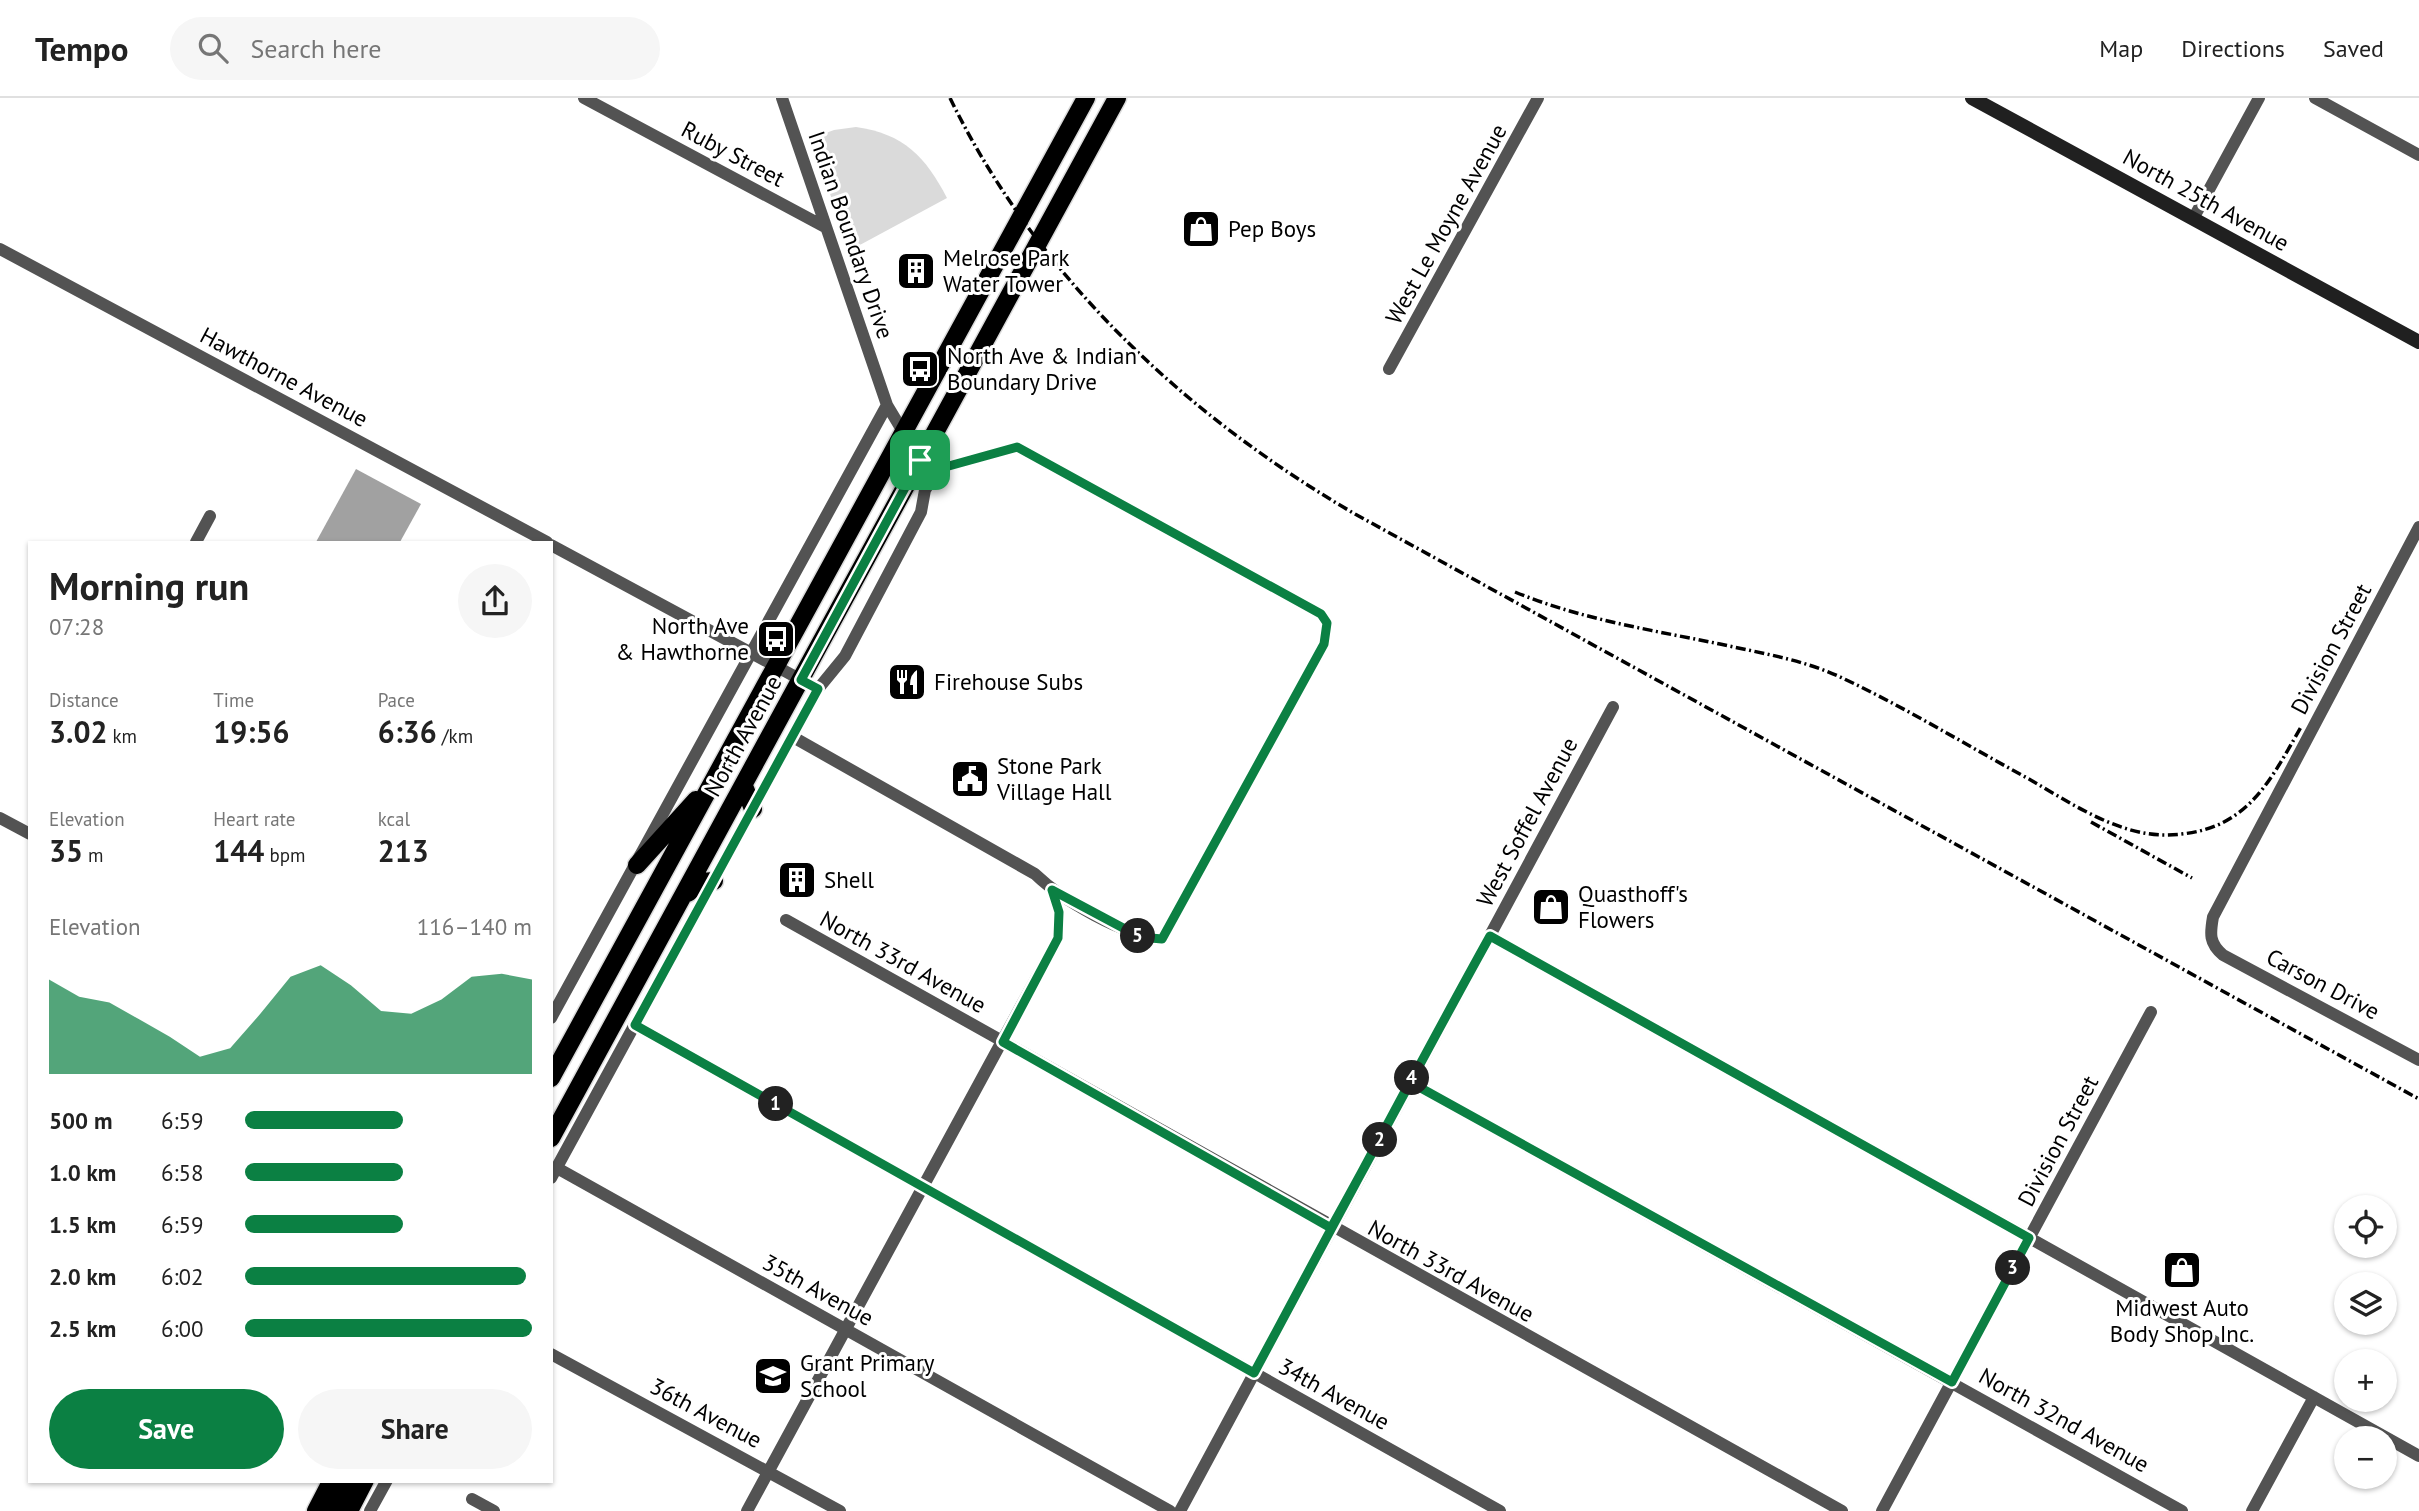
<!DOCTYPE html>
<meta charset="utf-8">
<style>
:root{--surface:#fff;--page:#f6f6f6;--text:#222;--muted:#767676;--line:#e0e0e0;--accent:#0b8043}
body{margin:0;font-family:"PT Sans",sans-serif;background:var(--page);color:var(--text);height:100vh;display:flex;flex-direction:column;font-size:26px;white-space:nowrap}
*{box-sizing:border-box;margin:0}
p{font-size:23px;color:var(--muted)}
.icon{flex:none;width:38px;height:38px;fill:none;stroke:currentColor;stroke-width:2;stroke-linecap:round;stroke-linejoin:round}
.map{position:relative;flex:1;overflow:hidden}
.details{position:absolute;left:28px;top:443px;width:525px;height:942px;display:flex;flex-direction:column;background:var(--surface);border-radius:0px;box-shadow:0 2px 5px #0004}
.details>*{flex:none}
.tools{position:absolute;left:2334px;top:1097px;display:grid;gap:14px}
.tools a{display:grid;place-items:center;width:63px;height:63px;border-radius:50%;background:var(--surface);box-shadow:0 2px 5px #0004;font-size:35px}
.pin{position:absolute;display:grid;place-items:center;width:60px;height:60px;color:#fff;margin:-30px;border-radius:14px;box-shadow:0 4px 10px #0006}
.km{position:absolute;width:35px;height:35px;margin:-18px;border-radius:50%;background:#222;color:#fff;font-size:19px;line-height:35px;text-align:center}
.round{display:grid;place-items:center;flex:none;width:74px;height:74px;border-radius:37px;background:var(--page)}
.headline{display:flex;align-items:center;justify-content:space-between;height:119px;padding:0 21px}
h1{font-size:38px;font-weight:700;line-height:52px}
.stats{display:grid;grid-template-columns:repeat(3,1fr);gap:10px;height:119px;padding:7px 21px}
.stats div{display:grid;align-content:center}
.stats b{font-size:30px;font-weight:700}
.stats small{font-size:19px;font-weight:400}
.stats p{font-size:19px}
.chart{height:196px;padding:14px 21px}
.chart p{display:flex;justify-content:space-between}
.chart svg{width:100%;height:126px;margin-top:7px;fill:var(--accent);opacity:.7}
.cta{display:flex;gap:14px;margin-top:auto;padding:14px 21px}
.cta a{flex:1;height:80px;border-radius:42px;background:var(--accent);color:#fff;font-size:28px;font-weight:700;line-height:80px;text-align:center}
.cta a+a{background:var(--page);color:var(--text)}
ul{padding:0 21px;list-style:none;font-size:23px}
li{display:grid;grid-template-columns:112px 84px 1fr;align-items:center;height:52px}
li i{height:18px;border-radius:9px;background:var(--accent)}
header{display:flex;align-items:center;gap:42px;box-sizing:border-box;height:98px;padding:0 35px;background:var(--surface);border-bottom:2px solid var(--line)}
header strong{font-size:33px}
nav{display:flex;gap:38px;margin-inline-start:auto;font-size:24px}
.search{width:490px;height:63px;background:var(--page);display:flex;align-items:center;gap:18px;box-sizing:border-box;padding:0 24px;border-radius:38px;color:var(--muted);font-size:26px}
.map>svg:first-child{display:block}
</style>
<header>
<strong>Tempo</strong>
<div class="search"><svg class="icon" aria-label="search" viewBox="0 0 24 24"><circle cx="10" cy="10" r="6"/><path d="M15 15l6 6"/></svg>Search here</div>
<nav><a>Map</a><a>Directions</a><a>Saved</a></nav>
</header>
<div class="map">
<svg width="2419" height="1413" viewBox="0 0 2419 1413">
<rect width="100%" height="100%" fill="#fff"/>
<path fill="#dadada" d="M 856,29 C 904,36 925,58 947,100 L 858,148 L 848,145 L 810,41 L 834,32 Z"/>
<path fill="#a1a1a1" d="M 356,371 L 421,406 L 400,444 L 316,444 Z"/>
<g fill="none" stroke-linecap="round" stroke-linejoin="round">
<defs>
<path id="primary" d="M 744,688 L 753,711
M 637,767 L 696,702
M 688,795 L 701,784 L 714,783
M 551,980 L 1086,0
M 551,1040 L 1117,0
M 316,1413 L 332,1382
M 332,1413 L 346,1382
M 349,1413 L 365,1382"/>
</defs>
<use href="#primary" stroke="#dbdbdb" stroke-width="21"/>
<path stroke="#535353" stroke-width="12" d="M 584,0 L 825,129
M 782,0 L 887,307 L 920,362 L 938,371 L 1017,349 L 1321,516 L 1327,525 L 1324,546 L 1162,841 C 1123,837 1063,803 1035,776 L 793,639
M 2315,0 L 2419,57
M 2193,121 L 2259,0
M 0,151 L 547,444
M 1389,271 L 1538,0
M 2419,429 L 2213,819 C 2210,836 2209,845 2223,857 L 2419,962
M 196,444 L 210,418
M 551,447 L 818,591
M 0,720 L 30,736
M 786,822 L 1842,1413
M 1490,838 L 2419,1358
M 551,920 L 887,307
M 635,927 L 1500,1413
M 1410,984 L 2182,1413
M 557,1070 L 1170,1413
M 551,1080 L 818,591 L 845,558 L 921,414 L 925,392 L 938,371
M 551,1256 L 840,1413
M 472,1401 L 494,1413
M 370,1413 L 387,1382
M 747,1413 L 1058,840 L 1059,814 L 1052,792
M 1180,1413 L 1613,609
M 1882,1413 L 2151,914
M 2252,1413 L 2314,1299"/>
<path stroke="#202020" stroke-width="14" d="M 1972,0 L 2419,244"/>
<use href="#primary" stroke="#000" stroke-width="18"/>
<path stroke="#000" stroke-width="3.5" stroke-dasharray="10 3.5 2 3.5" stroke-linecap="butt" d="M 950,0 C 1037,179 1185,317 1355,416 L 2419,1001
M 1515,494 C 1580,521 1651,532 1720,546 C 1760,555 1800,561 1838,578 C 1903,608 1966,647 2029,681 C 2069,704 2117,737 2165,737 C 2244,736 2267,689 2301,629
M 2091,724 L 2192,780"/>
</g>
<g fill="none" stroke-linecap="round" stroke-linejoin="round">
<defs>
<path id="route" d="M 920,362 L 801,582 L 818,591 L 635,927 L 1254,1275 L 1410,984 L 1952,1284 L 2029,1140 L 1490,838 C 1436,935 1385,1033 1331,1130 L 1003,944 L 1058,840 L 1059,814 L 1052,792 L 1140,839 L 1162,841 L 1324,546 L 1327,525 L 1321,516 L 1017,349 L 938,371 L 920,362"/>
</defs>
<use href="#route" stroke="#fff" stroke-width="14"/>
<use href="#route" stroke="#0b8043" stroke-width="9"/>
</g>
<defs>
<symbol id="shop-square" viewBox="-11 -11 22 22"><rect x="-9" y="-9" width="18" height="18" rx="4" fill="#000" stroke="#fff"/><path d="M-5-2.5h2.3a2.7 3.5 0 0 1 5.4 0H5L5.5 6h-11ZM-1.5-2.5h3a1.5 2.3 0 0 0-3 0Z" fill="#fff"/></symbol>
<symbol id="building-square" viewBox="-11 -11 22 22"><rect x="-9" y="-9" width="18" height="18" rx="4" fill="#000" stroke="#fff"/><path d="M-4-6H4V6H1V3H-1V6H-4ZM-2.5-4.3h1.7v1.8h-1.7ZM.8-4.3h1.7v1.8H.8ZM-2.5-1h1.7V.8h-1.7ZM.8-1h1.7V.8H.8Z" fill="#fff"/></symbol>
<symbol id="bus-square" viewBox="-11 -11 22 22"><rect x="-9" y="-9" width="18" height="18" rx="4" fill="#000" stroke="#fff"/><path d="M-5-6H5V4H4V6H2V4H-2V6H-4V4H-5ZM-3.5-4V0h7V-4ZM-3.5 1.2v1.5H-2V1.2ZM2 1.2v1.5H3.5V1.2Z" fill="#fff"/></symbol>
<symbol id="restaurant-square" viewBox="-11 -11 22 22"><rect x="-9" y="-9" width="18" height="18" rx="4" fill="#000" stroke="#fff"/><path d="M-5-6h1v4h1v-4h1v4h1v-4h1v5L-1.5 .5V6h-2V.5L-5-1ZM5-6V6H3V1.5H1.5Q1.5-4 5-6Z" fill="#fff"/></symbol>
<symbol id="civic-square" viewBox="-11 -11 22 22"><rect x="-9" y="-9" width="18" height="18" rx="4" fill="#000" stroke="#fff"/><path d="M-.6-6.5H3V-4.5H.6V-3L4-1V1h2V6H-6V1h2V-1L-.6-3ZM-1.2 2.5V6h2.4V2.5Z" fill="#fff"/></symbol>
<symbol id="school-square" viewBox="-11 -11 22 22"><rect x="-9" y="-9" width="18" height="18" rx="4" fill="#000" stroke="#fff"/><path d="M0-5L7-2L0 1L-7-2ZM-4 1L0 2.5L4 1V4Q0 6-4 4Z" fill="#fff"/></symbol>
</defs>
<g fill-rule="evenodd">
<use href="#shop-square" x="1179" y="109" width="44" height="44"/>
<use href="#building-square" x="894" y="151" width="44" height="44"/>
<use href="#bus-square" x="898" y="249" width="44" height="44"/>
<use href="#bus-square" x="754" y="519" width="44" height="44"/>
<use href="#restaurant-square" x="885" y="562" width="44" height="44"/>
<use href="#civic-square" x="948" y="659" width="44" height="44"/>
<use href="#building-square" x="775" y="760" width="44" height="44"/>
<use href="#shop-square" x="1529" y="787" width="44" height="44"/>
<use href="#shop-square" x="2160" y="1150" width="44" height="44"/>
<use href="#school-square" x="751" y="1256" width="44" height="44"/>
</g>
<g text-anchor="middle" stroke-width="6" stroke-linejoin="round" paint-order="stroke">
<g font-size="23" fill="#000" stroke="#fff">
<text transform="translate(733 56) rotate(28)" y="8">Ruby Street</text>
<text transform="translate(2206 102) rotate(29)" y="8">North 25th Avenue</text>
<text transform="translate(1446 126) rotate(-61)" y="8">West Le Moyne Avenue</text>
<text transform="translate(851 137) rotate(71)" y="8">Indian Boundary Drive</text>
<text transform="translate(284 279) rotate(28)" y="8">Hawthorne Avenue</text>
<text transform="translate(2331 551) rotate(-62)" y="8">Division Street</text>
<text transform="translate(743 638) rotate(-61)" y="8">North Avenue</text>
<text transform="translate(1527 724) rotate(-62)" y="8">West Soffel Avenue</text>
<text transform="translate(903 864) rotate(29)" y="8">North 33rd Avenue</text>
<text transform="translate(2323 886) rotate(28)" y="8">Carson Drive</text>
<text transform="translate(2058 1043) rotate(-62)" y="8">Division Street</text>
<text transform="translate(1451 1173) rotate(29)" y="8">North 33rd Avenue</text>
<text transform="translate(818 1192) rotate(29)" y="8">35th Avenue</text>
<text transform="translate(1334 1296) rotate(29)" y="8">34th Avenue</text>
<text transform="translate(706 1315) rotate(28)" y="8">36th Avenue</text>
<text transform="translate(2064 1322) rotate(29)" y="8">North 32nd Avenue</text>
</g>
<g font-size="23" fill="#000" stroke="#fff" text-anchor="start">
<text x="1228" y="139">Pep Boys</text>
<text x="943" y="168">Melrose Park<tspan x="943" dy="26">Water Tower</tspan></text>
<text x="947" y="266">North Ave &amp; Indian<tspan x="947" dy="26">Boundary Drive</tspan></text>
<text x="749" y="536" text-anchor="end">North Ave<tspan x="749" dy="26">&amp; Hawthorne</tspan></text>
<text x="934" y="592">Firehouse Subs</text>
<text x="997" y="676">Stone Park<tspan x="997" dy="26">Village Hall</tspan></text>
<text x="824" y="790">Shell</text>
<text x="1578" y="804">Quasthoff's<tspan x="1578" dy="26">Flowers</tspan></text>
<text x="2182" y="1218" text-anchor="middle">Midwest Auto<tspan x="2182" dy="26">Body Shop Inc.</tspan></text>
<text x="800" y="1273">Grant Primary<tspan x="800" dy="26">School</tspan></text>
</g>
</g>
</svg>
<div class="tools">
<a><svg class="icon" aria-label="locate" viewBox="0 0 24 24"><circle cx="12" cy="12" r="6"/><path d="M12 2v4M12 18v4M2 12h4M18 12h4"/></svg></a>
<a><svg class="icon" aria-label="layers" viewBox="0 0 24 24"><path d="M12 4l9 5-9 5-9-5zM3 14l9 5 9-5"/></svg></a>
<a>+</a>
<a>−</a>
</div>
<div class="pin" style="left:920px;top:362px;background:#1e9e55"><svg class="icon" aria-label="arrive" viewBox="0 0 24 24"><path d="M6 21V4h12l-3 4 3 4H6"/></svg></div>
<b class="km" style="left:776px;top:1006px">1</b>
<b class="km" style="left:1380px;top:1042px">2</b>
<b class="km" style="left:2013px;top:1170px">3</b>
<b class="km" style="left:1412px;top:980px">4</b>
<b class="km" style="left:1138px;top:838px">5</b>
<section class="details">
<div class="headline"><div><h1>Morning run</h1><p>07:28</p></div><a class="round"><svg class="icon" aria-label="share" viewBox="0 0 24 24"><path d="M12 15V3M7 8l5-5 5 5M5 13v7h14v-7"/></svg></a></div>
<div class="stats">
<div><p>Distance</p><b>3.02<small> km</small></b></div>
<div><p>Time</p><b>19:56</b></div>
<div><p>Pace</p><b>6:36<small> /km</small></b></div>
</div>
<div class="stats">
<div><p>Elevation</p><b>35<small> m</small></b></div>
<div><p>Heart rate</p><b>144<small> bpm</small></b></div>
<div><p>kcal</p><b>213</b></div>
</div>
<div class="chart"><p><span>Elevation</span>116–140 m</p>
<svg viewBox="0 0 160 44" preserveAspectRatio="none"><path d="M0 44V11L10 17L20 19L30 25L40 31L50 38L60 35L70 23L80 10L90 6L100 13L110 22L120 23L130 18L140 10L150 9L160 11V44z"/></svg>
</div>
<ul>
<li><b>500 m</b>6:59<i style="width:55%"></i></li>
<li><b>1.0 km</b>6:58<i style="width:55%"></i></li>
<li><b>1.5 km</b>6:59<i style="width:55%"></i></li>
<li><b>2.0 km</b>6:02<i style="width:98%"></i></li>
<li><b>2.5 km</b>6:00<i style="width:100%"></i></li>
</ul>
<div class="cta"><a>Save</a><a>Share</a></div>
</section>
</div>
